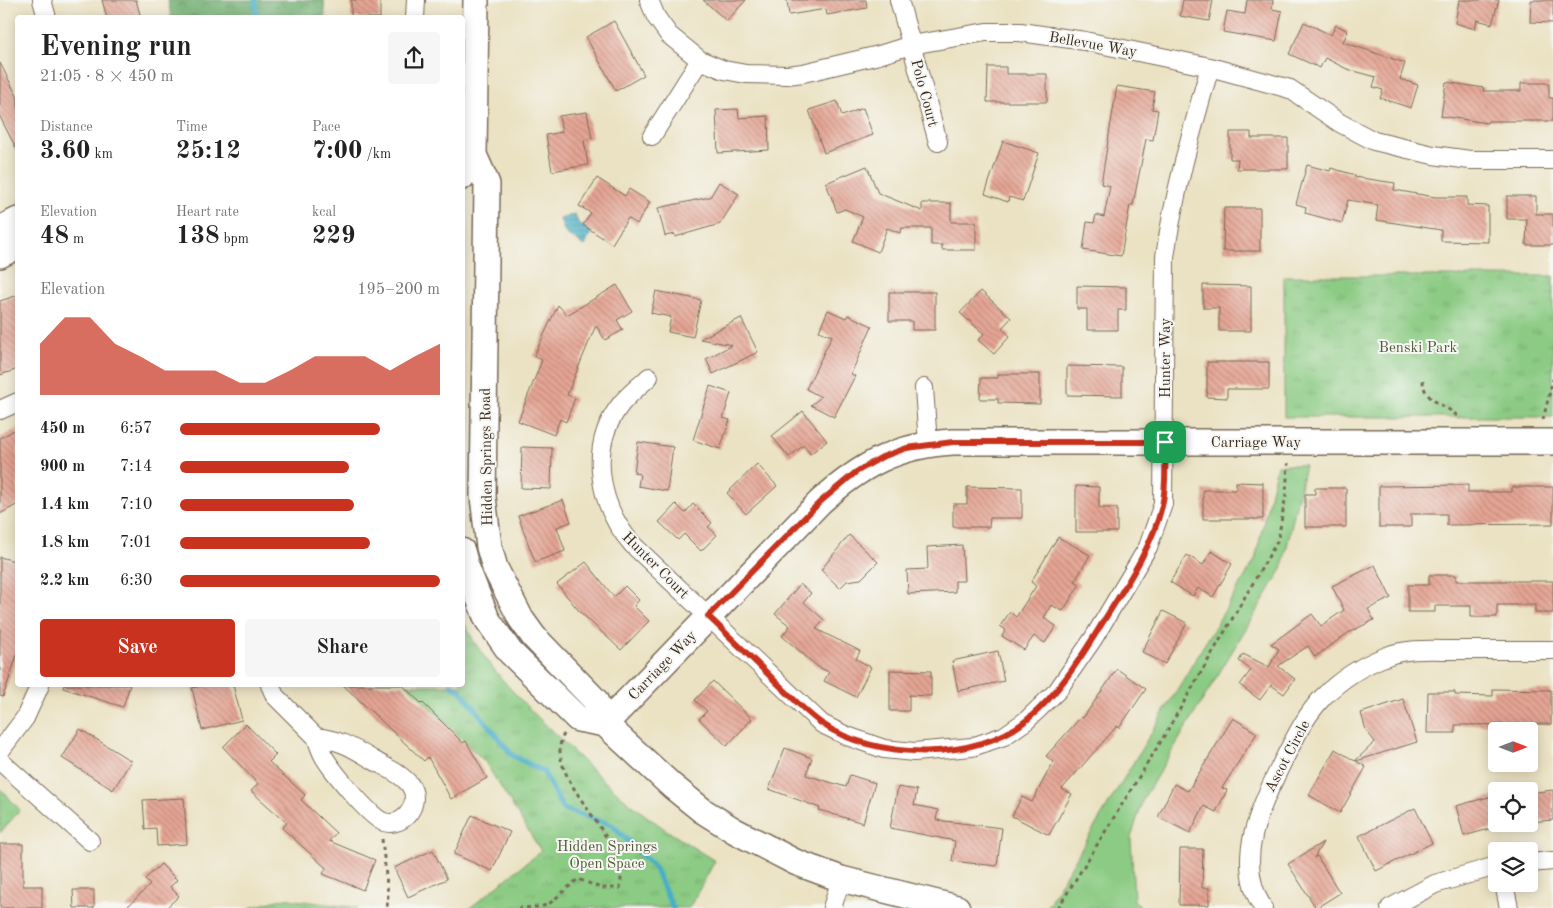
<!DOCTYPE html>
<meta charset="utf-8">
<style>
:root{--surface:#fff;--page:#f6f6f6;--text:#222;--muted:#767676;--accent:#c8321e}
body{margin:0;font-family:"Old Standard TT",serif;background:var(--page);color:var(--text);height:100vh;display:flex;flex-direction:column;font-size:19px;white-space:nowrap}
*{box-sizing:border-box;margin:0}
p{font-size:16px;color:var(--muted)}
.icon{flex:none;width:28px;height:28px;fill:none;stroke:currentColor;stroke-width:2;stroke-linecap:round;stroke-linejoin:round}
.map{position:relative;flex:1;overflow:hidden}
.panel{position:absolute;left:15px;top:15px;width:450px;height:672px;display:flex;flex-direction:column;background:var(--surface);border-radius:5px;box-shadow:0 2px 12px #0003}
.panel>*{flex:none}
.needle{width:32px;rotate:90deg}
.fabs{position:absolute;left:1488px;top:722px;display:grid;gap:10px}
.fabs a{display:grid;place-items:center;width:50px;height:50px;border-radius:5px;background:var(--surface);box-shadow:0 2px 12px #0003;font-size:25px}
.pin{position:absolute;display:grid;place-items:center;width:42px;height:42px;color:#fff;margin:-21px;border-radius:10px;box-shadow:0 2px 8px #0006}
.round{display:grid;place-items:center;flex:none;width:52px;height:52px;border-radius:5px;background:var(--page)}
.head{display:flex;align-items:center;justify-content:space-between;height:85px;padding:0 25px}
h1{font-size:28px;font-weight:700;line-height:38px}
.metrics{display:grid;grid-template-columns:repeat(3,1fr);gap:8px;height:85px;padding:5px 25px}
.metrics div{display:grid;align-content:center}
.metrics b{font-size:25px;font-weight:700}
.metrics small{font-size:14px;font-weight:400}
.metrics p{font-size:14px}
.chart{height:140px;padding:10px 25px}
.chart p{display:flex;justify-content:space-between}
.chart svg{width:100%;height:90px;margin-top:5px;fill:var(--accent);opacity:.7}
.cta{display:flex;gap:10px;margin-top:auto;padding:10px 25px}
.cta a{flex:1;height:58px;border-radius:5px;background:var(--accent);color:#fff;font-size:20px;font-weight:700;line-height:58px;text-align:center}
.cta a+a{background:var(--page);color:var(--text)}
ul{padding:0 25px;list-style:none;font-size:16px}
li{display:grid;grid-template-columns:80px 60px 1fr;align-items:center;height:38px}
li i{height:12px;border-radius:6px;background:var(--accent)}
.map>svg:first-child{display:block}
</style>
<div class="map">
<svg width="1553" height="908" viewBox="0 0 1553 908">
<defs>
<pattern id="forest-crowns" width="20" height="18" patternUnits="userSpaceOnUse" patternTransform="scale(1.25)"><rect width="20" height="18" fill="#70af71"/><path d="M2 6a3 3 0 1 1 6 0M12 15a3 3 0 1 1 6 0" fill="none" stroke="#5d8f5c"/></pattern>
<pattern id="park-tufts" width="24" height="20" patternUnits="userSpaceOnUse" patternTransform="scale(1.25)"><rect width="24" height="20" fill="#8bcb83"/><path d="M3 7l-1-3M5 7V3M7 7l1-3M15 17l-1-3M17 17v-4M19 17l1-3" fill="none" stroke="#79ae71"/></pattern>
<pattern id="water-rules" width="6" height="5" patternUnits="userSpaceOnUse" patternTransform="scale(1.25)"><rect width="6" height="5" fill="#47aec6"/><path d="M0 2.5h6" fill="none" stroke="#3c8ea0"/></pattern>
<pattern id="building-back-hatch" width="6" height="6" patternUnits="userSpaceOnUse" patternTransform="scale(1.25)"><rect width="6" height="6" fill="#e5a594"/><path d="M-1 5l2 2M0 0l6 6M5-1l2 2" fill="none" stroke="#bb8778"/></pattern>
</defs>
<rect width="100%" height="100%" fill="#f6f6f2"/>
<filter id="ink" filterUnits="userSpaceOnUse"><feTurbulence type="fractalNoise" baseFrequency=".02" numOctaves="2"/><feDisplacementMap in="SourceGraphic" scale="10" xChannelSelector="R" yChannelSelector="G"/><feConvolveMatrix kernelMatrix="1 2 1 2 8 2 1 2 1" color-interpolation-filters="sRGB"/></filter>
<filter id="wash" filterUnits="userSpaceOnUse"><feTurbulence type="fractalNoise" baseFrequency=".0096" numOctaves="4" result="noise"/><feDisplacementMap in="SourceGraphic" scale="20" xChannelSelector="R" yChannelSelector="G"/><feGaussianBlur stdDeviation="1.12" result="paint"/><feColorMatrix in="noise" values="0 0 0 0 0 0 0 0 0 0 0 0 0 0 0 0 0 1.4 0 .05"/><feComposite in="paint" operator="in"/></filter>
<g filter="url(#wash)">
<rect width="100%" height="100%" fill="#ebe2c3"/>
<path fill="#8bcb83" stroke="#637a50" d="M 1277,465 L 1305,465 L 1282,569 L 1143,799 L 1131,838 L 1134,900 L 1141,908 L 1046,908 L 1255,560 Z
M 0,788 L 20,810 L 0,833 Z"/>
<path fill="url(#forest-crowns)" stroke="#566c48" d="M 168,0 L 324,0 L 325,17 L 171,17 Z"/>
<path fill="url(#park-tufts)" stroke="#637a50" d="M 1284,276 L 1553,276 L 1553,417 L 1284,417 Z
M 463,621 C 484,664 516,696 550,729 C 576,754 602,781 631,804 C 657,825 686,843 715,861 L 689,908 L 470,908 L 541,851 L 485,762 L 407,685 L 462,685 Z
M 285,898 L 295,900 L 358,908 L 250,908 Z"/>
<path fill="url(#water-rules)" stroke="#416c72" d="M 575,214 L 578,223 L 592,233 L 584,246 L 565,233 L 560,219 Z"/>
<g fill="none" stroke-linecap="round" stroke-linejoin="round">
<path stroke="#47aec6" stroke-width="5.5" d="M 255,0 L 257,18
M 451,685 L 460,690 L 513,756 L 543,771 L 563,809 L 612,825 L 654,867 L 673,908"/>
</g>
<g id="blocks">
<path fill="url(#building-back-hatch)" d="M 102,0 L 136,0 L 141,18 L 107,18 Z
M 351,0 L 380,0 L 380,18 L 351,18 Z
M 703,0 L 746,0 L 727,21 Z
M 787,0 L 866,0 L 867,8 L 827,15 L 826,9 L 789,15 Z
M 1183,0 L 1213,0 L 1209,21 L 1180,16 Z
M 1247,0 L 1273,0 L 1272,9 L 1282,11 L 1276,41 L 1223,32 L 1227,11 L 1245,14 Z
M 1459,0 L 1499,0 L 1492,24 L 1477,20 L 1475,29 L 1455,23 Z
M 1531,0 L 1553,0 L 1553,23 L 1530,22 Z
M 614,21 L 644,75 L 616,91 L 586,37 Z
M 1304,22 L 1331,35 L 1336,25 L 1348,31 L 1343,42 L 1405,63 L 1400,79 L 1418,85 L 1411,108 L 1380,98 L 1383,90 L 1373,87 L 1376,77 L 1347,69 L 1325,58 L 1320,68 L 1289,54 Z
M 0,63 L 18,98 L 18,152 L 0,117 Z
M 988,67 L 1006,67 L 1006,74 L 1047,74 L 1047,102 L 987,102 Z
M 1446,82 L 1484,88 L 1483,91 L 1521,91 L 1521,83 L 1549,83 L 1549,98 L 1553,98 L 1553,121 L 1488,121 L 1487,123 L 1441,116 Z
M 1117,86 L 1155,92 L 1152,109 L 1158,110 L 1153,140 L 1146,139 L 1133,205 L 1130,205 L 1121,256 L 1083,250 L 1087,222 L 1094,223 L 1096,215 L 1104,217 L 1110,186 L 1101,184 Z
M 837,101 L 842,116 L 863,108 L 873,135 L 824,153 L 809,110 Z
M 738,109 L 739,118 L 768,116 L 769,150 L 718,153 L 716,110 Z
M 587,112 L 592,138 L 584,140 L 588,165 L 552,171 L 546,135 L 562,132 L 559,116 Z
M 1230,132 L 1251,132 L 1251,138 L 1288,138 L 1288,169 L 1237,169 L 1238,159 L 1230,159 Z
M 1003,141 L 1039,153 L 1023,201 L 1009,197 L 1008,202 L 985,194 Z
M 1307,165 L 1330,171 L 1331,168 L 1355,175 L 1354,177 L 1395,183 L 1394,190 L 1435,197 L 1467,197 L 1467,205 L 1488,206 L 1488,242 L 1441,241 L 1441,230 L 1376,220 L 1378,205 L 1348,200 L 1342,223 L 1305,213 L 1306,207 L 1296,204 Z
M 867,166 L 878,193 L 922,211 L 922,203 L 951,203 L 951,222 L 976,222 L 976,250 L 942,250 L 942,245 L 931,245 L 931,228 L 902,228 L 900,233 L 887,228 L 878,252 L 853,241 L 863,217 L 845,209 L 837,212 L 826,183 Z
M 597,178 L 625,196 L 629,189 L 650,202 L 637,224 L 628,218 L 612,244 L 583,225 L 591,213 L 579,206 Z
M 719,182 L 739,194 L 720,224 L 675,237 L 675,234 L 665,236 L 658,208 L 710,197 Z
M 1507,196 L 1536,196 L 1536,214 L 1553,214 L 1553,245 L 1526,245 L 1527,219 L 1507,219 Z
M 1224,208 L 1260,208 L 1260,251 L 1223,251 Z
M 617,285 L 632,311 L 617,320 L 623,330 L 605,340 L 596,325 L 567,395 L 575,398 L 566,422 L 560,419 L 554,435 L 518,421 L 542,360 L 534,356 L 558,305 L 567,315 Z
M 1203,285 L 1251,286 L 1251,331 L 1219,331 L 1219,308 L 1203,308 Z
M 1077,286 L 1126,287 L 1126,310 L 1118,310 L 1118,330 L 1087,330 L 1087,309 L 1077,309 Z
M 656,291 L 701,300 L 693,337 L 668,332 L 671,317 L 651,313 Z
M 981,291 L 1011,318 L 1002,328 L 1010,336 L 994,354 L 978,340 L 984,334 L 960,313 Z
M 889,292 L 935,292 L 935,330 L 912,330 L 912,321 L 889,321 Z
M 18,295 L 18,369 L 0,375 L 0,301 Z
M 828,310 L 846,318 L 848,315 L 872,326 L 851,374 L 855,376 L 834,417 L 811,405 L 821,397 L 806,389 L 832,336 L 819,331 Z
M 741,318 L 758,352 L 713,374 L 706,359 L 732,345 L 700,339 Z
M 1207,362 L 1269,362 L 1269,389 L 1227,389 L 1227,398 L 1207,397 Z
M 1067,366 L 1122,367 L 1122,396 L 1067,395 Z
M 998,374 L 1040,374 L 1040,404 L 998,403 L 998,399 L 980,399 L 981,378 L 998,378 Z
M 710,386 L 731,393 L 723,418 L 730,420 L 720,449 L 693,440 Z
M 803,411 L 827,441 L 810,454 L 804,445 L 789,457 L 772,436 Z
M 18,428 L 18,504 L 0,514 L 0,438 Z
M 638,442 L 673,447 L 667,491 L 638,486 L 640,474 L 634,473 Z
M 522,447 L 552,448 L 551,489 L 521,488 Z
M 757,464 L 777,486 L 746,514 L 727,493 Z
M 1236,482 L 1263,483 L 1263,519 L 1203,519 L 1203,490 L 1236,490 Z
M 1468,485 L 1468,492 L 1512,492 L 1512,487 L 1553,487 L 1553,524 L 1447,525 L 1447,514 L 1411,514 L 1411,527 L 1379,527 L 1379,486 Z
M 1076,486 L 1099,487 L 1099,508 L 1117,508 L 1117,532 L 1076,532 Z
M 967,487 L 1022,488 L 1022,518 L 990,518 L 989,527 L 953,527 L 953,504 L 967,504 Z
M 1315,488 L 1346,488 L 1346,527 L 1305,527 L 1305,494 L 1315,494 Z
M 563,500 L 571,522 L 557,527 L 565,551 L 535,562 L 518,516 Z
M 676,504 L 685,513 L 693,504 L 712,523 L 708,527 L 717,535 L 701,551 L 684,534 L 678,540 L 659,522 Z
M 849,535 L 878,562 L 861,579 L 847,581 L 840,588 L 821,570 Z
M 1058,537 L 1090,555 L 1075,581 L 1080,584 L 1063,611 L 1051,605 L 1044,618 L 1056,626 L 1045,643 L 1034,636 L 1024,650 L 1002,636 L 1006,630 L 1000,626 L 1010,612 L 1016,617 L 1036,586 L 1031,582 Z
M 962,545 L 964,581 L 955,581 L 955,592 L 908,594 L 907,570 L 928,569 L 927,547 Z
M 1211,551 L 1232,564 L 1213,597 L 1198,588 L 1193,596 L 1170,582 L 1187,555 L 1203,565 Z
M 0,557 L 18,562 L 18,652 L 3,697 L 0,696 Z
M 586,562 L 614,597 L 625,586 L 639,600 L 634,606 L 649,621 L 621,650 L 579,611 L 557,584 Z
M 1375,565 L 1391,598 L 1368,609 L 1374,620 L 1348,633 L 1315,657 L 1308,646 L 1278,666 L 1295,679 L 1284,694 L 1271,685 L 1260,700 L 1240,685 L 1251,670 L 1239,661 L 1243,654 L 1269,667 L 1279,649 L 1271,644 L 1312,614 L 1321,626 L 1344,610 L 1332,586 Z
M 1429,575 L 1456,575 L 1456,581 L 1553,581 L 1553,613 L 1535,613 L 1535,605 L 1497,605 L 1497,617 L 1471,617 L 1471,606 L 1435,606 L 1435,612 L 1408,612 L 1408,585 L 1429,585 Z
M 800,584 L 811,593 L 804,602 L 824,620 L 816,629 L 860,651 L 856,659 L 871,667 L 856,697 L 824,681 L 829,672 L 818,667 L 782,636 L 790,626 L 775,614 Z
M 1163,611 L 1187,623 L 1165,664 L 1142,652 Z
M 998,651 L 1004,681 L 958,691 L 952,661 Z
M 1117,669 L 1146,689 L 1119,728 L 1117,726 L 1062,789 L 1072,794 L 1049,835 L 1012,816 L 1022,797 L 1032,802 L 1053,762 L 1046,756 L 1081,717 L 1083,718 Z
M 890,670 L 931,671 L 931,696 L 909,695 L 909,711 L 890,711 Z
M 713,681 L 752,719 L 727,746 L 699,719 L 707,711 L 695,700 Z
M 64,685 L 130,685 L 123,707 L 63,688 Z
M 206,685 L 233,685 L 242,720 L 202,730 L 192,688 Z
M 343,685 L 402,685 L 421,703 L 422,702 L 463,743 L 466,741 L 487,778 L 451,799 L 428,757 L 424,761 Z
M 1493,689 L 1551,690 L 1551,724 L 1455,725 L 1455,733 L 1427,733 L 1428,692 L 1455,692 L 1455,695 L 1493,696 Z
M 1403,699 L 1417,742 L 1356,761 L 1366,767 L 1340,813 L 1309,795 L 1335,749 L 1355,761 L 1375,742 L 1366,730 L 1361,713 Z
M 1233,718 L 1257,733 L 1222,788 L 1227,790 L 1216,812 L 1204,806 L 1190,833 L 1158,817 L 1174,784 L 1188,791 Z
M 246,724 L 276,755 L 269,762 L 305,795 L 301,800 L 336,833 L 329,841 L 375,860 L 363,890 L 323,874 L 326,868 L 282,828 L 287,823 L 251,791 L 258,784 L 223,747 Z
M 80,729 L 131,761 L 113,790 L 62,758 Z
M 785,748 L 812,758 L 806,775 L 846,787 L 850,775 L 875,783 L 863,823 L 819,810 L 820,808 L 769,789 Z
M 898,787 L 917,790 L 914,805 L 938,810 L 936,820 L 1002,828 L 997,866 L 952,861 L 955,841 L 890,828 Z
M 1553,790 L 1553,820 L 1529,822 L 1529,793 Z
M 1496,795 L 1496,827 L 1464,836 L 1456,806 Z
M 184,798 L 187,844 L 157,846 L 156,828 L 145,829 L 143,800 Z
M 1415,808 L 1432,843 L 1376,871 L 1359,836 Z
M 472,815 L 510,832 L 492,871 L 454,854 Z
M 1323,842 L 1314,858 L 1317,856 L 1340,893 L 1316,908 L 1288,864 Z
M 0,844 L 23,844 L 23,886 L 42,886 L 42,908 L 0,908 Z
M 1180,849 L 1203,849 L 1202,888 L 1209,888 L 1209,905 L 1179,905 Z
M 433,850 L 447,879 L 408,897 L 394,868 Z
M 161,864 L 177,880 L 170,887 L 179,896 L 166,908 L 126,908 L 150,885 L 145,879 Z
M 73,890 L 94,890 L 94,908 L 74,908 Z"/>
</g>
</g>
<g filter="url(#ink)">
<use href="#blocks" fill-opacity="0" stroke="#796a58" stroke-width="1"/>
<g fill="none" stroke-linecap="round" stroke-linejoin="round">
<defs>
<path id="street" d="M 42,0 L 47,18
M 649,0 L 656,17 L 669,35 L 700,60 L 724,70 L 746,74 L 787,75 L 803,73 L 879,55 L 911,45 L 986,32 L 1020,32 L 1085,41 L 1210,67 L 1290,89 L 1340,123 L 1374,141 L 1433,155 L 1470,160 L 1553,160
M 899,0 L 938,142
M 415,18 L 416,0
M 652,136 L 700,60
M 649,377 C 640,386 629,394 621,404 C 587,447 599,507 633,545 L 822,724 L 847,736 L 884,749 L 914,752 L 972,747 L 1004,736 L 1027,720 L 1057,691 L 1093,639 L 1148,547 L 1163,504 L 1165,257 C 1174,192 1192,130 1210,67
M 924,388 L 928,444
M 0,410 L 18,402
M 270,685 L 275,696 L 316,737
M 316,737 C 343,741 351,747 375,761 C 387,768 402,774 410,785 C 422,802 405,828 384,822 C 371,819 330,768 323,755 C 320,749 318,743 316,737 Z
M 0,751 L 25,718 L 40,685
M 0,761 L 90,841
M 1529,863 L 1553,861
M 1504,884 L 1509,908
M 832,908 L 841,879
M 1263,908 C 1233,860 1261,806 1283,761 C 1295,738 1305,716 1323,697 C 1341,679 1363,665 1387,656 C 1408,648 1431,650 1454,650 C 1487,650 1520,650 1553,650
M 1390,908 L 1435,884 L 1496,866"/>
<path id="secondary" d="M 474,155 L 487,184 L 483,497 L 489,547 L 495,568 L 521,619 L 534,637 L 595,700 L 605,724 L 672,786 L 703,811 L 735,831 L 795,862 L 841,879 L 957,908
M 462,177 L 474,155 L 476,0
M 0,229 L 18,220
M 0,255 L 18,246
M 462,551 L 466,566 L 487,619 L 510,652 L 578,719 L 605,724
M 605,724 L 820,502 C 861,465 897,445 953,442 L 1553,442"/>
</defs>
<use href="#street" stroke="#796a58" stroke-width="20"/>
<use href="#secondary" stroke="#796a58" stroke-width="28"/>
<path stroke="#796a58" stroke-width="3" stroke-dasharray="4 4" stroke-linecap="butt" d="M 1423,380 C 1423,403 1448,404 1460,419
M 1543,420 L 1553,379
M 382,839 L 388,894 L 387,908
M 518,908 L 540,907 L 549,904 L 578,879 L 601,888 L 620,888 C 631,838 540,777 564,734
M 1058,908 L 1163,738 L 1278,540 L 1286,494 L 1288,463"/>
<use href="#street" stroke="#fff" stroke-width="18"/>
<use href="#secondary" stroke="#fff" stroke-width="25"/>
</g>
</g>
<g fill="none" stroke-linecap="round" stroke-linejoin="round" filter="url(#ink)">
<defs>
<path id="route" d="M 953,442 L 1165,442 C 1165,462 1167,486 1162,506 C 1151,551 1122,591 1098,630 C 1078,662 1058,694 1028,719 C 977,762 875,761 821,723 C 805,712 791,696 776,682 C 754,660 731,638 708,616 L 820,502 L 856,472 L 882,457 L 907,448 Z"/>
</defs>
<use href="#route" stroke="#fff" stroke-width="10"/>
<use href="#route" stroke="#c8321e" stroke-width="6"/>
</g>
<g text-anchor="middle" stroke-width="4" stroke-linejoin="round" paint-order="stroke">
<g font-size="15" fill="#3b2a1e" stroke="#f6f6f2">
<text transform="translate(1093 44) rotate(10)" y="5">Bellevue Way</text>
<text transform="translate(925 93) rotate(75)" y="5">Polo Court</text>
<text transform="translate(1165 358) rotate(-90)" y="5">Hunter Way</text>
<text x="1256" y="447">Carriage Way</text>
<text transform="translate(486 457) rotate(-91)" y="5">Hidden Springs Road</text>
<text transform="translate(656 565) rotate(45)" y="5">Hunter Court</text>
<text transform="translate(662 665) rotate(-46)" y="5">Carriage Way</text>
<text transform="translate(1287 756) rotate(-62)" y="5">Ascot Circle</text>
</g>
<g font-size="15" fill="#535a3c" stroke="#f6f6f2">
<text x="1418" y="352">Benski Park</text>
<text x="607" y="851">Hidden Springs<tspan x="607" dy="17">Open Space</tspan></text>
</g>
</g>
</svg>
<div class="fabs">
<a><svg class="needle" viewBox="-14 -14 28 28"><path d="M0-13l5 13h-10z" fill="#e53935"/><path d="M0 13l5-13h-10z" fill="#767676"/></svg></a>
<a><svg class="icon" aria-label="locate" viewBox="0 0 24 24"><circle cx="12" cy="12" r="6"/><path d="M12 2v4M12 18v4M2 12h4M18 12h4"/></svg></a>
<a><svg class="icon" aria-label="layers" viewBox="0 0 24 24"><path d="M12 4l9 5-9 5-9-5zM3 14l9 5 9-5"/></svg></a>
</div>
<div class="pin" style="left:1165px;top:442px;background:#1e9e55"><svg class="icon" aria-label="arrive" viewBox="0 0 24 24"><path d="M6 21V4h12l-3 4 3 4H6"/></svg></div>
<section class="panel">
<div class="head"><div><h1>Evening run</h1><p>21:05 · 8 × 450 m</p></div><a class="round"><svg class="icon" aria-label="share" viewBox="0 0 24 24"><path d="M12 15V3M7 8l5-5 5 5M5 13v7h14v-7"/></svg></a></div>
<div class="metrics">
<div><p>Distance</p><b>3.60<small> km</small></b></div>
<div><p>Time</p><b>25:12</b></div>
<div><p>Pace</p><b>7:00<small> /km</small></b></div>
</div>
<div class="metrics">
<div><p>Elevation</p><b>48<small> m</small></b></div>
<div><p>Heart rate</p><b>138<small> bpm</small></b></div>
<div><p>kcal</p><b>229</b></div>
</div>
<div class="chart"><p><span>Elevation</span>195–200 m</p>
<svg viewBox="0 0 160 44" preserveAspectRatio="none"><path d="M0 44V19L10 6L20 6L30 19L40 25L50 32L60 32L70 32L80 38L90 38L100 32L110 25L120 25L130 25L140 32L150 25L160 19V44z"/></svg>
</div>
<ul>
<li><b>450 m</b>6:57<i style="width:77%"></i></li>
<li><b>900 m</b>7:14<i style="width:65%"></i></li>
<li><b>1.4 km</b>7:10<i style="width:67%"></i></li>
<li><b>1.8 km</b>7:01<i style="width:73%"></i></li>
<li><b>2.2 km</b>6:30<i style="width:100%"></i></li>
</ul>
<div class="cta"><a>Save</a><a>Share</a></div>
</section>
</div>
